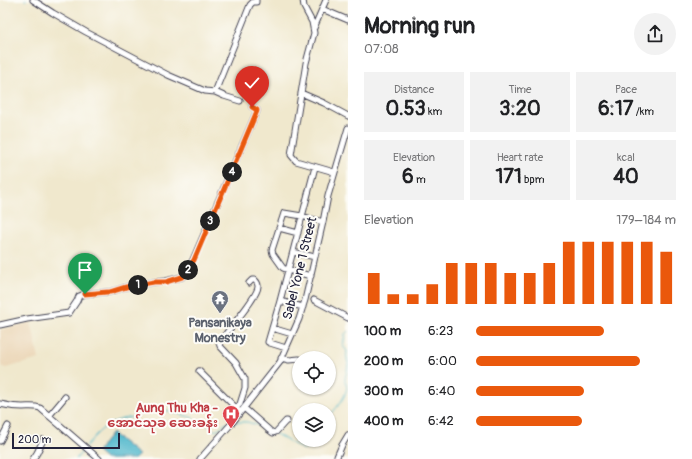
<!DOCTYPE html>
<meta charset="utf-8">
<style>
:root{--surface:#fff;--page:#f2f2f2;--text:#202124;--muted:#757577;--accent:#ea580c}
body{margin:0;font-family:Pangolin,"Noto Sans Myanmar",sans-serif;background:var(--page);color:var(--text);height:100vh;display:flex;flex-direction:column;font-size:15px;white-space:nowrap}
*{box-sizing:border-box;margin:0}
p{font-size:13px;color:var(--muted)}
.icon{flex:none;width:22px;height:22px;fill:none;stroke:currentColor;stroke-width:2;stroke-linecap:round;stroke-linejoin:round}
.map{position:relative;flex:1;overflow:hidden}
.side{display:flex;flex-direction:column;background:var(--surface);width:344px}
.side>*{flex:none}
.fabs{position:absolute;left:292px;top:351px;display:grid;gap:8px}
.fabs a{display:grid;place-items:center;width:44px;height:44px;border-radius:50%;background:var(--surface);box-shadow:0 1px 3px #0004;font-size:20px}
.scale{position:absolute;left:12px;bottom:10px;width:108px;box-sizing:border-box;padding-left:4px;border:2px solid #22223b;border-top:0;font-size:11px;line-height:14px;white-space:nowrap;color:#22223b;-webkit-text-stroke:3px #fdfcf7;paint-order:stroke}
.pin{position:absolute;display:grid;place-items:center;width:34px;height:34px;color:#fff;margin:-41px -17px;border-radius:50% 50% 50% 0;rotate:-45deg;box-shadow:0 0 4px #0007}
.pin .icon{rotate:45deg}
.km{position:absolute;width:20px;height:20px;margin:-10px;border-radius:50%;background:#222;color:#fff;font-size:11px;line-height:20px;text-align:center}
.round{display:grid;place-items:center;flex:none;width:42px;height:42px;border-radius:21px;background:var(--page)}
.summary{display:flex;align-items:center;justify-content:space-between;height:68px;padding:0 16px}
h1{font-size:22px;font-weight:700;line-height:30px}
.figures{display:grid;grid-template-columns:repeat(3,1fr);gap:6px;height:68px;padding:4px 16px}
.figures div{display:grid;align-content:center;border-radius:0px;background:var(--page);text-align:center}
.figures b{font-size:20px;font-weight:700}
.figures small{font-size:11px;font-weight:400}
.figures p{font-size:11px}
.chart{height:112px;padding:8px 16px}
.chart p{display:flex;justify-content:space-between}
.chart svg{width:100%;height:72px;margin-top:4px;stroke:var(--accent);stroke-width:6}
ul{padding:0 16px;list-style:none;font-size:13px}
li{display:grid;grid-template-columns:64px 48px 1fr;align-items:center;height:30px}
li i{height:10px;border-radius:5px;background:var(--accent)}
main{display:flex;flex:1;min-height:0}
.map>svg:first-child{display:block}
</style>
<main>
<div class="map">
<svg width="348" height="459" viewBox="0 0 348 459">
<rect width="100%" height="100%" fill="#fdfcf7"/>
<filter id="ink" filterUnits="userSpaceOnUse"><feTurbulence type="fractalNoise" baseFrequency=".025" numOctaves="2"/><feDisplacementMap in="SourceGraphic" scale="8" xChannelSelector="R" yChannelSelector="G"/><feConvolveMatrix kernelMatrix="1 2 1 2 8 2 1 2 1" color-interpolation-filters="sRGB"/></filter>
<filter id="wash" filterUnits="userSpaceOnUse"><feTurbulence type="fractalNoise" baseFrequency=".012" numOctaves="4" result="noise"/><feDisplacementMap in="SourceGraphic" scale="16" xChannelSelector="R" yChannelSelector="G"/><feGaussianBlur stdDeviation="0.9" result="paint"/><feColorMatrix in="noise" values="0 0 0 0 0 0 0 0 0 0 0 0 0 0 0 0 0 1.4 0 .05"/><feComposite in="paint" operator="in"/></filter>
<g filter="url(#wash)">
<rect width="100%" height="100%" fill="#f0e8cd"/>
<path fill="#ecd8ba" d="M 31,322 L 39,359 L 6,368 L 1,366 L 0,330 Z"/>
<path fill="#4cb5ca" stroke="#376c82" d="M 112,433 L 139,455 L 135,459 L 105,459 L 97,452 Z"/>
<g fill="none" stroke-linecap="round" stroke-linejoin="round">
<path stroke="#4cb5ca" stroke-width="1" d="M 25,0 L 26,0
M 329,417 C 335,409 344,400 346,391 C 348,387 345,383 345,379 C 346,374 348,368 348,363 C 347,359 346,356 347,351 L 343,346 L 345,334 L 348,331
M 235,422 L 247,422 L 261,426
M 276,434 L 302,449 L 308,449 L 315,441 L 315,440
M 86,446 C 97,433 105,424 122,419 C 126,418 130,418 134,417 C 142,413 147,406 156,407 C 160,407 164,410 168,411 C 186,417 199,416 215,431 L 225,424 L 230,423
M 76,459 L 84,449"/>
</g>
</g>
<g filter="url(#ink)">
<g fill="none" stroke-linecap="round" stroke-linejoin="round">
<defs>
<path id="minor" d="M 33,0 L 53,13 L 86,32 L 168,75 L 205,91 L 215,92 L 224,96 L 240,101
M 303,0 L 304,7 L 312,22 L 314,33 L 306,63 L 291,155 L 296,161 L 334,172
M 322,9 L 348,20
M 314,28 L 326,0
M 215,92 L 250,5 L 253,2 L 256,2 L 256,0
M 301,93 L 324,103 L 348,116
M 279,228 L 298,233
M 293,252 L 315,257
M 311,276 L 288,270 L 283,268 L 273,254 L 272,250 L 284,213 L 302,216 L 323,222
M 314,300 L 348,318
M 280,301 L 303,307
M 0,325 L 27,319 L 69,313 L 77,301 L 79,296 L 85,294 L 107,292 L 110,292 L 126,287 L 154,282 L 166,281 L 182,277 L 193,260 L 257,111 L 257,110 L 252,107
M 272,328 L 292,334
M 286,348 L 270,343 L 268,342 L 280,301 L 315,167
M 281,358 L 289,360 L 299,359
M 199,371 L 238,410
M 0,404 C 8,406 15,407 23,407 C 29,407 34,406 40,408 L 99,459
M 236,408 L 240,404 L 245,388 L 245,379 L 236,363 L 220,346 L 219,343 C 226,332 259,296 258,286 C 258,283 257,282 255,280 L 252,280 L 249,283
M 244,408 L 269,430 L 273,433 L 276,432 L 286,421 L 287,421
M 49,416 L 65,397
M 0,441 L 8,426
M 33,459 L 37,453 L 43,440
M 200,459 L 232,423 L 280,362 L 299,319 L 305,300 L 323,222 L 328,196 L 348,128
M 336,459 L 342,445 L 348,435"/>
</defs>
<use href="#minor" stroke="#414051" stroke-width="7"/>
<use href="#minor" stroke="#fff" stroke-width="5"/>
</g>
</g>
<g fill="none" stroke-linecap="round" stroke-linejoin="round" filter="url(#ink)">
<defs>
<path id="route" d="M 85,294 L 107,292 L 110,292 L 126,287 L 154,282 L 166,282 L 182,277 L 194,260 L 257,111 L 257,110 L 252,107"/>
</defs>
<use href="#route" stroke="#fff" stroke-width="8"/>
<use href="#route" stroke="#ea580c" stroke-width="5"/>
</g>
<defs>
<symbol id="temple-pin" viewBox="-11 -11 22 30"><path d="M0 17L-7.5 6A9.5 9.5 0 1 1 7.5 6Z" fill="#6b7280" stroke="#fdfcf7"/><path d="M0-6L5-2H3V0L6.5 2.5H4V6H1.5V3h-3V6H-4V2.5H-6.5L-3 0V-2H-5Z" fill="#fff"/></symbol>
<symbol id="hospital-pin" viewBox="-11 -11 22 30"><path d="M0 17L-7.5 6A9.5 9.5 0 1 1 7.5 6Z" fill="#e0444e" stroke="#fdfcf7"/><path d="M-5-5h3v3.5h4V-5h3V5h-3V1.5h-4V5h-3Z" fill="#fff"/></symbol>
</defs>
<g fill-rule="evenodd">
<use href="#temple-pin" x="210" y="289" width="20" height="27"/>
<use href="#hospital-pin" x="221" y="404" width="20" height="27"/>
</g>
<g text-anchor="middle" stroke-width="4" stroke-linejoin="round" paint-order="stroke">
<g font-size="13" fill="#22223b" stroke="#fdfcf7">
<text transform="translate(299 268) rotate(-76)" y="5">Sabel Yone 1 Street</text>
</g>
<g font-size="13" font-weight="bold" fill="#5b616d" stroke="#fdfcf7">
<text x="220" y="327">Pansanikaya<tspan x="220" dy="15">Monestry</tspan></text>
</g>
<g font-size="13" font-weight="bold" fill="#be3a42" stroke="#fdfcf7" text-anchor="end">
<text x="218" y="412">Aung Thu Kha -<tspan x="218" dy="15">အောင်သုခ ဆေးခန်း</tspan></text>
</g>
</g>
</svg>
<div class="fabs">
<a><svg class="icon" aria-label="locate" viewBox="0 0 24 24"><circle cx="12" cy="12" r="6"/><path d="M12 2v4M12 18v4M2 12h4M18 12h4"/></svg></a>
<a><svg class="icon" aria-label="layers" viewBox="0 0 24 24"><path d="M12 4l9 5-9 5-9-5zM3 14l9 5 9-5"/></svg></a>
</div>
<div class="scale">200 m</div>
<div class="pin" style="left:85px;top:294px;background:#1e9e55"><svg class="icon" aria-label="arrive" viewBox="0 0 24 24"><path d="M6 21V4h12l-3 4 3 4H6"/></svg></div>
<div class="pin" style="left:252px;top:107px;background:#d93025"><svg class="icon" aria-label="check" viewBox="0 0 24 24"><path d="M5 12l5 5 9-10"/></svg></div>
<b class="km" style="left:138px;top:285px">1</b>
<b class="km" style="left:188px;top:270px">2</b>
<b class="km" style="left:210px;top:221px">3</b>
<b class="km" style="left:232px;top:172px">4</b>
</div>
<section class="side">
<div class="summary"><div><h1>Morning run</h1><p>07:08</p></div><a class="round"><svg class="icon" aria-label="share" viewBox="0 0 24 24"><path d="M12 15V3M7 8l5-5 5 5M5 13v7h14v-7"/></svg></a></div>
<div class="figures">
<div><p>Distance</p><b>0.53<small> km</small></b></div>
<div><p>Time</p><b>3:20</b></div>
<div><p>Pace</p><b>6:17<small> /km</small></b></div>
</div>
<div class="figures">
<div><p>Elevation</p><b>6<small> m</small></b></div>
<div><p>Heart rate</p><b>171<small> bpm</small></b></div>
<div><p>kcal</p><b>40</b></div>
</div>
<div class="chart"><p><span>Elevation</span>179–184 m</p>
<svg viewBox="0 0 160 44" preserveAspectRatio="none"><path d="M5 44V25M15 44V38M25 44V38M35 44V32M45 44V19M55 44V19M65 44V19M75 44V25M85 44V25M95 44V19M105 44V6M115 44V6M125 44V6M135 44V6M145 44V6M155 44V12"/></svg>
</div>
<ul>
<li><b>100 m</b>6:23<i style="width:64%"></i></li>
<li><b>200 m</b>6:00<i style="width:82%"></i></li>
<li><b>300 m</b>6:40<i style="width:54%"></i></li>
<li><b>400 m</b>6:42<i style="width:53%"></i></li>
</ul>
</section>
</main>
